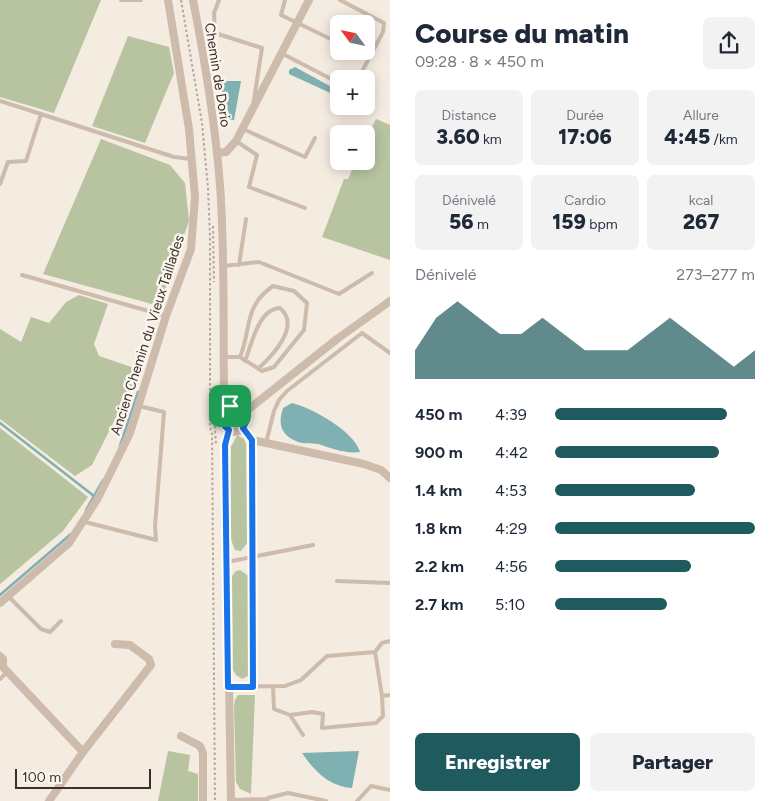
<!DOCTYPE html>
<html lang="fr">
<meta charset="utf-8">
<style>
:root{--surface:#fff;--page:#f2f2f3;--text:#1f2937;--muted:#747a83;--accent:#1f5a5e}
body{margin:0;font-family:Figtree,sans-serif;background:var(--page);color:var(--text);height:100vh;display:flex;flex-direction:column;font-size:19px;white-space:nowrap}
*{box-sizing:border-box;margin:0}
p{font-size:16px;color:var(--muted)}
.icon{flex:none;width:28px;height:28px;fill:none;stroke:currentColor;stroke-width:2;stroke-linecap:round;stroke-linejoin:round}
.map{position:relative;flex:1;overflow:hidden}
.side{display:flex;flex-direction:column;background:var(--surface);width:390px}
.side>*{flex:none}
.needle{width:32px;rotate:303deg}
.buttons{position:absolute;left:330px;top:15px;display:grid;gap:10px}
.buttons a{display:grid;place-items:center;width:45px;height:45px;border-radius:8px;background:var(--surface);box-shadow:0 2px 12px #0003;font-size:25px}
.scale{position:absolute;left:15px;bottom:12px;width:136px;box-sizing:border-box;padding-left:5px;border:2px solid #3b302b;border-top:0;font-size:14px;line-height:18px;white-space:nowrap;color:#3b302b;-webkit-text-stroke:4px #fbf5ee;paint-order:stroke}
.pin{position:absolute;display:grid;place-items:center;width:42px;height:42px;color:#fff;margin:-21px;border-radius:10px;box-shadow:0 2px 8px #0006}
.round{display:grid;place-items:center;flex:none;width:52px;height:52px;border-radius:8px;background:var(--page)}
.summary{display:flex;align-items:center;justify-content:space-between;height:85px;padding:0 25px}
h1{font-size:28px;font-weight:800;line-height:38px}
.metrics{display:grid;grid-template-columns:repeat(3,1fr);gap:8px;height:85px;padding:5px 25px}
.metrics div{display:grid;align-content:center;border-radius:8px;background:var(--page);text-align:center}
.metrics b{font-size:21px;font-weight:800}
.metrics small{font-size:14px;font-weight:400}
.metrics p{font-size:14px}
.chart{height:140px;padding:10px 25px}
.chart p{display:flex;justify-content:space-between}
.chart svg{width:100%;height:90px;margin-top:5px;fill:var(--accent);opacity:.7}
.cta{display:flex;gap:10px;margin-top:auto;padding:10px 25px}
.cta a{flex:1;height:58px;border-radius:8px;background:var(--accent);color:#fff;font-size:20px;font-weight:800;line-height:58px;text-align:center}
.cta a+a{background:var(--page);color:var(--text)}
ul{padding:0 25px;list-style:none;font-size:16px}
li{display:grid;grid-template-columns:80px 60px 1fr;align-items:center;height:38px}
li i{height:12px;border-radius:6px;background:var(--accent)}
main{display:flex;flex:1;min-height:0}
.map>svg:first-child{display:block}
</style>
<main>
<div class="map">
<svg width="390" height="801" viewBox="0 0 390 801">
<rect width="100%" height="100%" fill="#f4ebe1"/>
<path fill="#b8c4a0" d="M 0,0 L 101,0 L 54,113 L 0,97 Z
M 128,36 L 169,47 L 174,73 L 145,143 L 92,126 Z
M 376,119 L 390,125 L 390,260 L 322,237 L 344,179 L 348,179 L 356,161 L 366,161 L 366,140 Z
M 101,139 L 170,165 L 185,183 L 189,221 L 159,306 L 43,274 Z
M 79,295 L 108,304 L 94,344 L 99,356 L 140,370 L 92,465 L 75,476 L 0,419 L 0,329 L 21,342 L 31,317 L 49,323 L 66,302 Z
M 0,428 L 88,497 L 63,531 L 0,584 Z
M 237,435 L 244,439 L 246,444 L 247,543 L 241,551 L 235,550 L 230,537 L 231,447 Z
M 240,570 L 249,576 L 251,671 L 250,675 L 242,679 L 236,675 L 233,670 L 232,576 L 236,571 Z
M 238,695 L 255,695 L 251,794 L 240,789 L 236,782 L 234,707 L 235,700 Z
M 168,751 L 190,755 L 188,771 L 198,774 L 198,801 L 158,801 Z"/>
<path fill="#7fb0b2" d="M 295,67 L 339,91 L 339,97 L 289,74 L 289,70 Z
M 221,81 L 241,81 L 234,120 L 224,119 Z
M 292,403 C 312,408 354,431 360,452 C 345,454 331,448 318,444 C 311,443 304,444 298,442 C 280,435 278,424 283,408 Z
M 359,751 L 352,788 C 330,787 314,771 302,753 Z"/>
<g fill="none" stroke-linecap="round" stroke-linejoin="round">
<path stroke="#7fb0b2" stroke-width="2.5" d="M 0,423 L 94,496
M 120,446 L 138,392
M 86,510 L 103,480
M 0,595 L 71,534"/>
<path stroke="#b9a596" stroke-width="2" stroke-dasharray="2.5 2.5" stroke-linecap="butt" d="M 181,0 L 202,123 L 208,188 L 210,237 L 210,427 L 212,434 L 215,801
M 213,226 L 214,282
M 215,391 L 214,417 L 216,444"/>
<path stroke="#cdbbac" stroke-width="4" d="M 121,0 L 141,0
M 219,0 L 214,13 L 215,33 L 262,48 L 253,106
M 285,0 L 281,15 L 339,43
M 340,0 L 384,23 L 383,32 L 358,79
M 355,51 L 369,58
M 281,53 L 339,83
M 0,101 L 41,114
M 243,129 L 305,157 L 315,138
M 236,141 L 257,155 L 249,187 L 305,208
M 0,184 L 8,162 L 26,161 L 41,114 L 174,157 L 191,159
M 239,265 L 246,219
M 224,266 L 259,262 L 339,294 L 372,273
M 22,275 L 166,316
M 224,357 L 240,357 L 262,371 L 274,367 L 304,330 L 307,303 L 294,291 L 273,286 C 243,307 252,328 240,357
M 245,361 C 252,344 258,309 280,308 C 301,326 273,355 258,369
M 252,440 L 251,558 L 253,687
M 266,443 L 274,411 L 279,400 L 287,391 L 362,333 L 390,353
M 85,522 L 156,540 L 155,526 L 164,412 L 139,406
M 227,562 L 313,545
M 337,581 L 390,583
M 8,596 L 41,629 L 50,632 L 61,621
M 375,652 L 382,643 L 390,641
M 0,679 L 7,672
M 273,686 L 274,709 L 290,715 L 303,735
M 228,687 L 285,686 L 301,680 L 327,656 L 375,652 L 382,696 L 390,695
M 290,715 L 312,712 L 323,714 L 322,728 L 376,723 L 383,716 L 382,696
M 268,798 L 288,793 L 326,801
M 231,800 L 268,799
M 357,801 L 371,786 L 390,790"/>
<path stroke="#cdbbac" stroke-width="8" d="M 193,0 C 205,61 215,122 220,185 C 225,253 223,322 224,391 L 230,406
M 217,153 L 226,152 L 236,141 L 309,0
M221 419a13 13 0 1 1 26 0a13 13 0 1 1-26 0Z
M 245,412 L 337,339 L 390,301
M 243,428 L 252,440 L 364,464 L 381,470 L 390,478
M 229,430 L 225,445 L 231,801
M 0,603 L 69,543 L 98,498 L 130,433 L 166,316 L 191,249 L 195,197 L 189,129 L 168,0
M 0,656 L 3,659 L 3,667 L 83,752 L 49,801
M 181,736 L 200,746 L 203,753 L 203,801
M 83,752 L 151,665 L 149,659 L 130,645 L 115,644"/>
</g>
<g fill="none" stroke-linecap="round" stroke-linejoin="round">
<defs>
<path id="route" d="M 230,406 L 237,406 L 245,412 L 247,420 L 243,428 L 252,440 L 253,687 L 228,687 L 225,445 L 229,430 C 219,423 220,413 230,406 Z"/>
</defs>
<use href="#route" stroke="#fff" stroke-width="10"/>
<use href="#route" stroke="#1a73e8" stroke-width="6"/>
</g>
<g text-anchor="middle" stroke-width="5" stroke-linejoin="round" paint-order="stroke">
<g font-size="14" fill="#3b302b" stroke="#fbf5ee">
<text transform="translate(218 75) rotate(81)" y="5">Chemin de Dorio</text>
<text transform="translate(147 335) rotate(-72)" y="5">Ancien Chemin du Vieux Taillades</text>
</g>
</g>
</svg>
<div class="buttons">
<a><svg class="needle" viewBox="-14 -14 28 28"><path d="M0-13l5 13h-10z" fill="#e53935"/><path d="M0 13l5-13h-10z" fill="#747a83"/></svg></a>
<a>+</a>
<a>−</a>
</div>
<div class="scale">100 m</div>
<div class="pin" style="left:230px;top:406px;background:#1e9e55"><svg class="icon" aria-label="arrive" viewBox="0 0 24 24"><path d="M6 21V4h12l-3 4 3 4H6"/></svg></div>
</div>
<section class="side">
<div class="summary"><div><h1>Course du matin</h1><p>09:28 · 8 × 450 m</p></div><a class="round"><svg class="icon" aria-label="share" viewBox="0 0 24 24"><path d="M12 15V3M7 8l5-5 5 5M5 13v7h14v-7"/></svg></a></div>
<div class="metrics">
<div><p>Distance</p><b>3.60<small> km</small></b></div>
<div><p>Durée</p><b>17:06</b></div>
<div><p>Allure</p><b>4:45<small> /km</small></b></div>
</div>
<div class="metrics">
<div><p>Dénivelé</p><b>56<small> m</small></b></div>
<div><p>Cardio</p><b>159<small> bpm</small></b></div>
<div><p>kcal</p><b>267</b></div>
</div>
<div class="chart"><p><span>Dénivelé</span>273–277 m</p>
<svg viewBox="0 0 160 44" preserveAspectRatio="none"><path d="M0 44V30L10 14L20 6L30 14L40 22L50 22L60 14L70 22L80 30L90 30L100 30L110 22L120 14L130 22L140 30L150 38L160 30V44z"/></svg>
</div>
<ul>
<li><b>450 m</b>4:39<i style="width:86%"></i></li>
<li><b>900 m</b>4:42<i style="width:82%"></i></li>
<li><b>1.4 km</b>4:53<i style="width:70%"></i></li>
<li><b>1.8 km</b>4:29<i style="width:100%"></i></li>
<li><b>2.2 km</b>4:56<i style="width:68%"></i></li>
<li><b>2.7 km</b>5:10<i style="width:56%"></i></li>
</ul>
<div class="cta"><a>Enregistrer</a><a>Partager</a></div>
</section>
</main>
